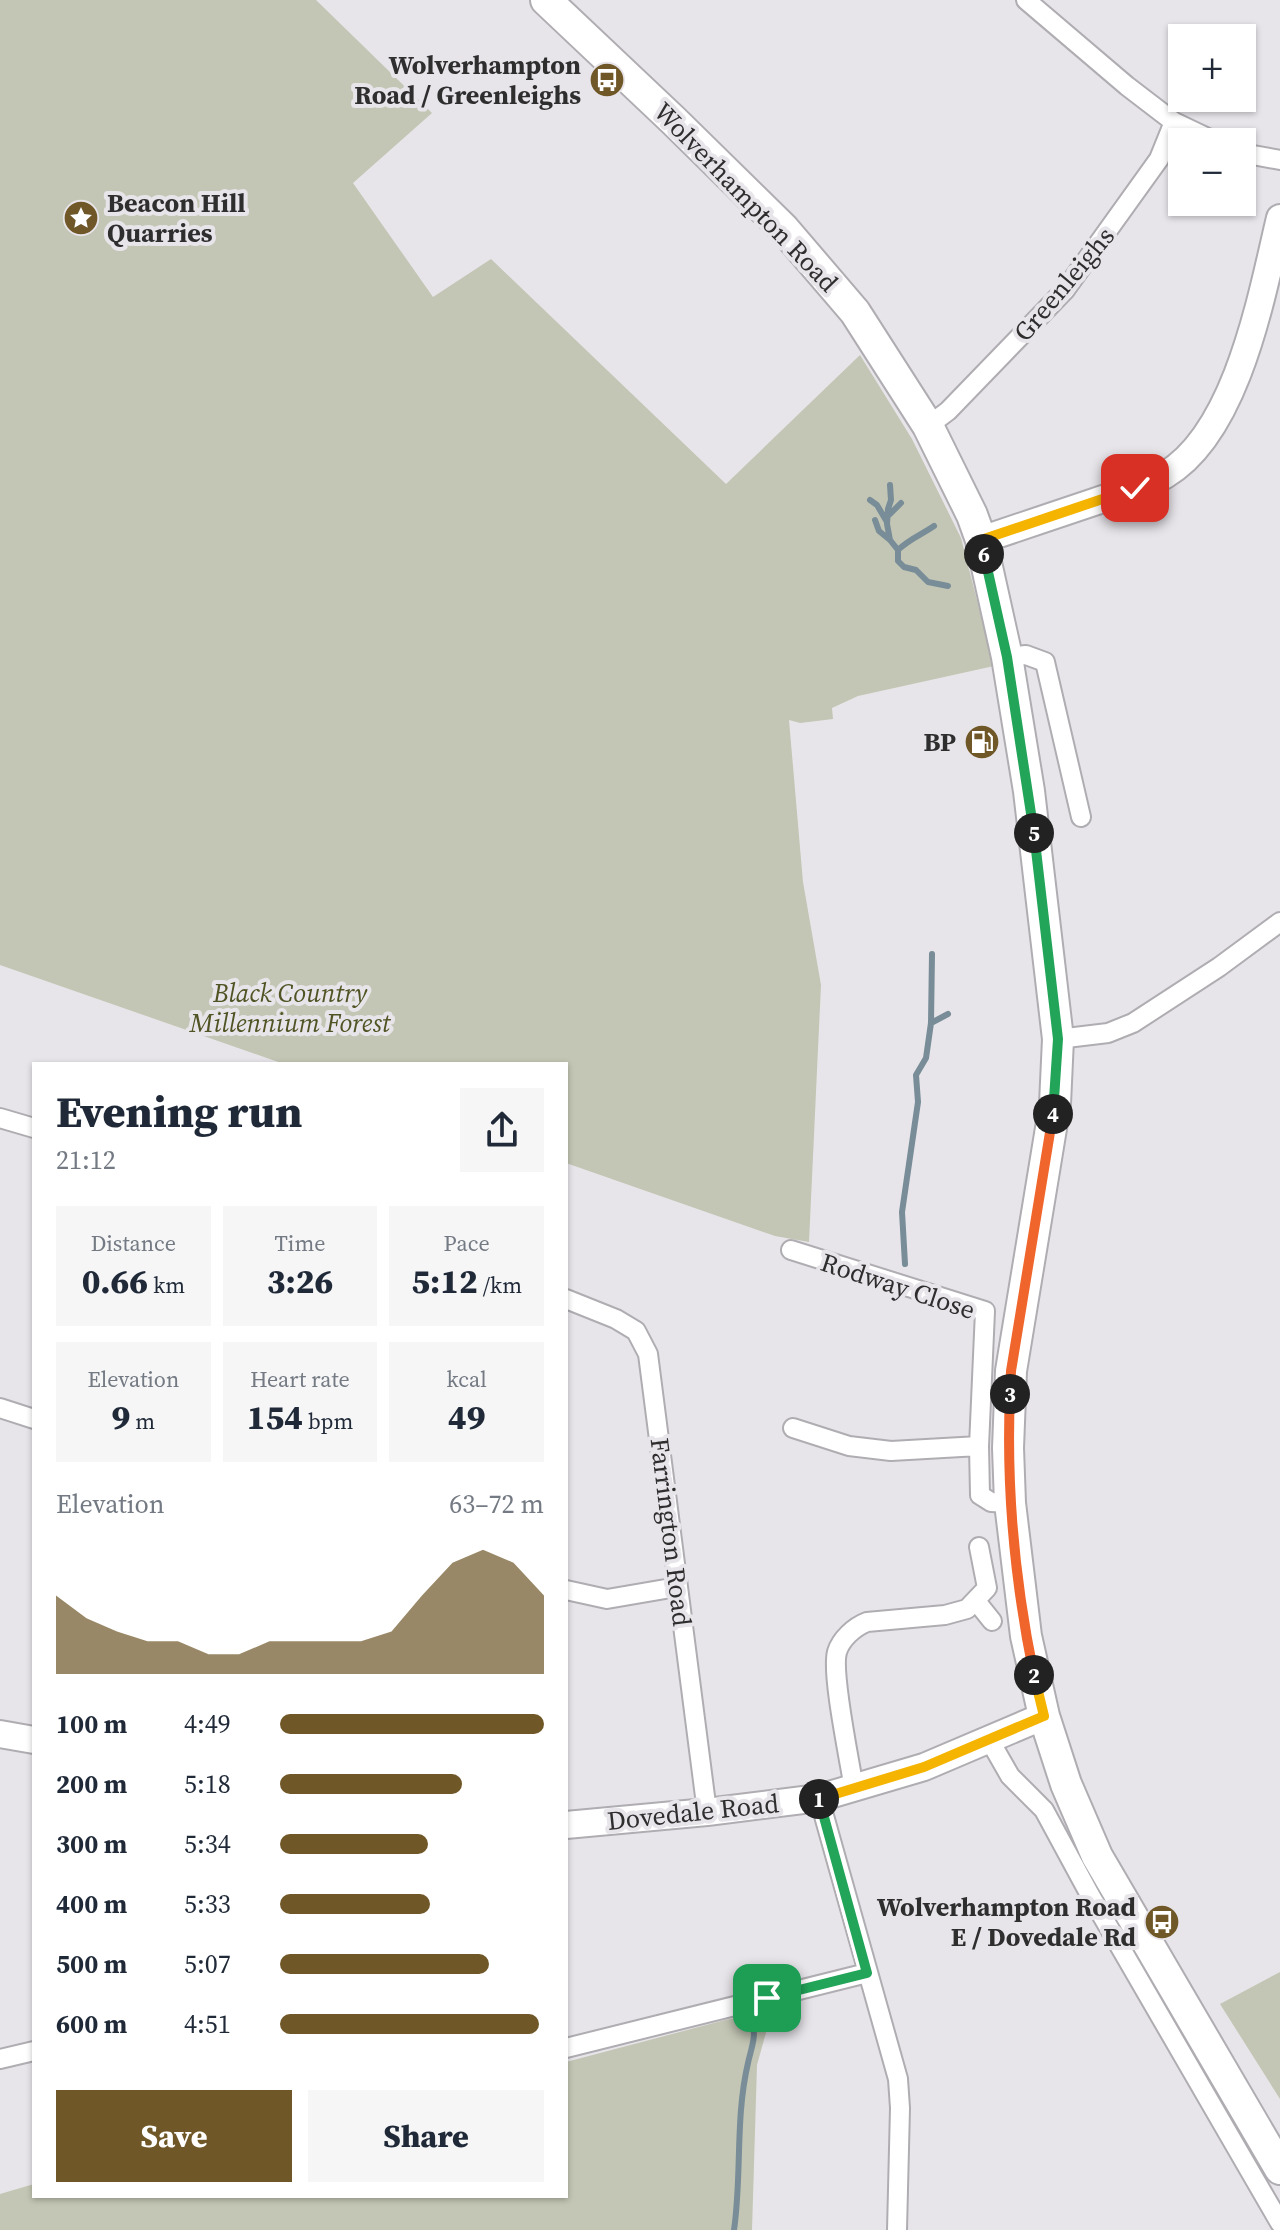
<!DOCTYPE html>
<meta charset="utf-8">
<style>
:root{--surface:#fff;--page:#f6f6f7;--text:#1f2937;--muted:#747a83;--accent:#6f5727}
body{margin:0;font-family:"Source Serif 4",serif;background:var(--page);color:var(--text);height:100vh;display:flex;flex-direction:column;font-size:30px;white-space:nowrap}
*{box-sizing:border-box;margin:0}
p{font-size:26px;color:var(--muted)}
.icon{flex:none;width:44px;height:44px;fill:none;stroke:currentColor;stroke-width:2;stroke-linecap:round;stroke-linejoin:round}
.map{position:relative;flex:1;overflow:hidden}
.panel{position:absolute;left:32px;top:1062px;width:536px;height:1136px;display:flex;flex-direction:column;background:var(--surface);border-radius:0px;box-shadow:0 2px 6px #0004}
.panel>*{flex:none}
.tools{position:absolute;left:1168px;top:24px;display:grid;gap:16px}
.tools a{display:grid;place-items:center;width:88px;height:88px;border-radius:0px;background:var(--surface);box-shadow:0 2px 6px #0004;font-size:40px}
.pin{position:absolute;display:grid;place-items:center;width:68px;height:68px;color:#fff;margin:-34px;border-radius:16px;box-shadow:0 4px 12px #0006}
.km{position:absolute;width:40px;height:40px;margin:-20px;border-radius:50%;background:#222;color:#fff;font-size:22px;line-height:40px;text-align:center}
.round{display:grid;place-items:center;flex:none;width:84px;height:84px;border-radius:0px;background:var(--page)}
.headline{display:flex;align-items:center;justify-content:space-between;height:136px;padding:0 24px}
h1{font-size:44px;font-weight:800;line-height:60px}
.stats{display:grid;grid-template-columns:repeat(3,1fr);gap:12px;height:136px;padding:8px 24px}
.stats div{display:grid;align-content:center;border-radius:0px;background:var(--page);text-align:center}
.stats b{font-size:34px;font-weight:800}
.stats small{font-size:22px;font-weight:400}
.stats p{font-size:22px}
.chart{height:224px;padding:16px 24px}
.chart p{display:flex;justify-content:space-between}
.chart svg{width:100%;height:144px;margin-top:8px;fill:var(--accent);opacity:.7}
.button{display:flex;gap:16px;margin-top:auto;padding:16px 24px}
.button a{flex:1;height:92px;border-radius:0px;background:var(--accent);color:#fff;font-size:32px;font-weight:800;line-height:92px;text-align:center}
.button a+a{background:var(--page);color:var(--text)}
ul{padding:0 24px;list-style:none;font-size:26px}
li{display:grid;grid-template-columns:128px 96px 1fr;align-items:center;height:60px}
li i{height:20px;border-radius:10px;background:var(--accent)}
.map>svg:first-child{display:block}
</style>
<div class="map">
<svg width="1280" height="2230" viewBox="0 0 1280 2230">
<rect width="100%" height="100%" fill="#e8e5ea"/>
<path fill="#c3c6b4" d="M 0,0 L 316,0 L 432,113 L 353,183 L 433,297 L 491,259 L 726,484 L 860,355 L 912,439 L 961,538 L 994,666 L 858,696 L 832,708 L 833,719 L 800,723 L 789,720 L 803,882 L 821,985 L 809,1242 L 775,1236 L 566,1163 L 566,1064 L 284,1064 L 0,965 Z
M 1280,1972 L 1280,2099 L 1220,2004 Z
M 772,2011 L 757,2065 L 752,2230 L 0,2230 L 0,2194 L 34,2184 L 34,2196 L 566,2196 L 566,2062 L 725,2020 Z"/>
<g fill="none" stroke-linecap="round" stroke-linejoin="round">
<path stroke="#788d98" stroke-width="6" d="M 890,485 L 891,500 L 888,509 L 887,524 L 890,540 L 898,550 L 898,561 L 904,567 L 916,570 L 928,582 L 948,586
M 870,500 L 877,505 L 887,522
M 889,515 L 901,503
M 875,520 L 879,531 L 890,540
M 898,550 C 909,539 921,535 934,526
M 931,1023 L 948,1014
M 905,1264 L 902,1212 L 918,1102 L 916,1075 L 926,1058 L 931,1023 L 932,954
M 734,2230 C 742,2175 735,2118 748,2063 C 751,2048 757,2037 752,2021"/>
<defs>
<path id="street" d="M 1026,0 L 1127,86 L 1174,122 L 1216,142
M 1242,153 L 1280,160
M 928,426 L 948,411 L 1065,290 L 1159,159 L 1174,122
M 1007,657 L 1026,655 L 1045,662 L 1081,817
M 1058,1039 L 1108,1033 L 1133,1023 L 1219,967 L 1280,922
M 0,1118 L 34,1128
M 791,1250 L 985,1311 L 979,1446 L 980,1495 L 991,1502 L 1010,1503
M 566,1299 L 616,1319 L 636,1331 L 648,1354 L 707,1812
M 0,1408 L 34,1419
M 793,1428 L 849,1446 L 891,1451 L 979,1446
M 566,1590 L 607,1599 L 677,1587
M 976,1601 L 992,1621
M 990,1741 L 1010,1776 L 1044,1810 L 1090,1895 L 1280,2223
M 854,1789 C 850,1762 831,1674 837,1652 C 841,1639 854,1627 867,1622 L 945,1615 L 967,1609 L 987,1588 L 979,1547
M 819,1798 L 898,2079 L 900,2108 L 897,2230
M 566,2048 L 867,1973
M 0,2059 L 34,2051"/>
<path id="secondary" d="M 981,540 C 1020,527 1058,514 1097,501 C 1119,493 1145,487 1165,475 C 1238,432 1262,293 1280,218
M 0,1734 L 34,1740
M 566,1825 L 707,1812 L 819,1798 L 924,1767 L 1044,1716"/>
<path id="primary" d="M 546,0 L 673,120 L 784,229 L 855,312 L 928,426 L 972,515 L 981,540 L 1007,657 L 1029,791 L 1058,1039 L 1055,1104 L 1011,1371 L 1008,1448 L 1010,1503 L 1026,1636 L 1044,1716 L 1066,1784 L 1097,1856 L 1280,2169"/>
</defs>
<use href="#street" stroke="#b0adb2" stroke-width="22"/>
<use href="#secondary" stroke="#b0adb2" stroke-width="30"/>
<use href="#primary" stroke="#b0adb2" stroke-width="34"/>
<use href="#street" stroke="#fff" stroke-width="18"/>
<use href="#secondary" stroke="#fff" stroke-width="26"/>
<use href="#primary" stroke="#fff" stroke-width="30"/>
</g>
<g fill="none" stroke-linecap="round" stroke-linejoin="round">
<defs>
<path id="split-1" d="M 767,1998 L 867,1973 L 819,1799"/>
<path id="split-2" d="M 819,1799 L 924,1767 L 1044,1716 L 1034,1675"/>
<path id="split-3" d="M 1010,1394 C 1006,1488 1015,1583 1034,1675"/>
<path id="split-4" d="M 1010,1394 L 1011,1371 L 1053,1114"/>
<path id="split-5" d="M 1034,833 L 1058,1039 L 1053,1114"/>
<path id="split-6" d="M 984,554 L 1007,657 L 1034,833"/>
<path id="split-7" d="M 984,554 L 981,540 L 1135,488"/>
</defs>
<use href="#split-1" stroke="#fff" stroke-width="16"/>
<use href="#split-2" stroke="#fff" stroke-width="16"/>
<use href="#split-3" stroke="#fff" stroke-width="16"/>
<use href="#split-4" stroke="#fff" stroke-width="16"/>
<use href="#split-5" stroke="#fff" stroke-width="16"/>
<use href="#split-6" stroke="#fff" stroke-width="16"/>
<use href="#split-7" stroke="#fff" stroke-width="16"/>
<use href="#split-1" stroke="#22a559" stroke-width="10"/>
<use href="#split-2" stroke="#f5b400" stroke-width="10"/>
<use href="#split-3" stroke="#f0652b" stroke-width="10"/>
<use href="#split-4" stroke="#f0652b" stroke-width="10"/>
<use href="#split-5" stroke="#22a559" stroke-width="10"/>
<use href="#split-6" stroke="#22a559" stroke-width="10"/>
<use href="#split-7" stroke="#f5b400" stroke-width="10"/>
</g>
<defs>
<symbol id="bus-disc" viewBox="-11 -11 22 22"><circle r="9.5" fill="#6f5727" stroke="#e8e5ea"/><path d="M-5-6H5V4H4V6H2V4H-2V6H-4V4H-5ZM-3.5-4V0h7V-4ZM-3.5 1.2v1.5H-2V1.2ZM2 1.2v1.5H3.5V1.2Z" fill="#fff"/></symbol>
<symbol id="sight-disc" viewBox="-11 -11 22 22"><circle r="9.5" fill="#6f5727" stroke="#e8e5ea"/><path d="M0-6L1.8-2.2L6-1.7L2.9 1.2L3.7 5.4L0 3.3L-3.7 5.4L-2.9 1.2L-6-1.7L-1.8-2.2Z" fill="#fff"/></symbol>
<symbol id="fuel-disc" viewBox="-11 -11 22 22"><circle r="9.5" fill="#6f5727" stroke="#e8e5ea"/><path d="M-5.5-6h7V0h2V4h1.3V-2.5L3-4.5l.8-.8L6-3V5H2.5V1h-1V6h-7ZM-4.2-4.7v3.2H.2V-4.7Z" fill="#fff"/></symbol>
</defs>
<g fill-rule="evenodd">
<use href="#bus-disc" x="587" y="60" width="40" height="40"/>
<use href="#sight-disc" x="61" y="198" width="40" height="40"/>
<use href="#fuel-disc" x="962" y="722" width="40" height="40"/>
<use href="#bus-disc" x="1142" y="1902" width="40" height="40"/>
</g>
<g text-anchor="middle" stroke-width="8" stroke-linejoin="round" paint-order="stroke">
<g font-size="26" font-weight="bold" fill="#2f2e2f" stroke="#e8e5ea" text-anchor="end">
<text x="581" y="74">Wolverhampton<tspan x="581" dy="30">Road / Greenleighs</tspan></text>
<text x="107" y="212" text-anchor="start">Beacon Hill<tspan x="107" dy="30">Quarries</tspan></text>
<text x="956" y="751">BP</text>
<text x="1136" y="1916">Wolverhampton Road<tspan x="1136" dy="30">E / Dovedale Rd</tspan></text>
</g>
<g font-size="26" fill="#2f2e2f" stroke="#e8e5ea">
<text transform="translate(746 197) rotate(46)" y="9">Wolverhampton Road</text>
<text transform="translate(1064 284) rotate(-50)" y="9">Greenleighs</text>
<text transform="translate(898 1286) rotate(18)" y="9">Rodway Close</text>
<text transform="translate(671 1532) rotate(83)" y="9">Farrington Road</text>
<text transform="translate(693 1812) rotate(-6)" y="9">Dovedale Road</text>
</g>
<g font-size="26" font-style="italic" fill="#505424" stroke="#e8e5ea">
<text x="290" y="1002">Black Country<tspan x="290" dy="30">Millennium Forest</tspan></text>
</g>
</g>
</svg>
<div class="tools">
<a>+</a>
<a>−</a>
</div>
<div class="pin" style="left:767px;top:1998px;background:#1e9e55"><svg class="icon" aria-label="arrive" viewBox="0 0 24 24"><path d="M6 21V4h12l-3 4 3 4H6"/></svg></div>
<div class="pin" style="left:1135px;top:488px;background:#d93025"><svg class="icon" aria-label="check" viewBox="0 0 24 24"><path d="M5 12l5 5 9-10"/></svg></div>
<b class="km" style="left:819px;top:1799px">1</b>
<b class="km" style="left:1034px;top:1675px">2</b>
<b class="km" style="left:1010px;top:1394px">3</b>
<b class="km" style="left:1053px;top:1114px">4</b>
<b class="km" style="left:1034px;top:833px">5</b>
<b class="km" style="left:984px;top:554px">6</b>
<section class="panel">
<div class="headline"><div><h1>Evening run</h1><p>21:12</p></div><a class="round"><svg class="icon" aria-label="share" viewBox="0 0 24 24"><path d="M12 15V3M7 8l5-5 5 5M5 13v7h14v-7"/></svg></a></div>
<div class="stats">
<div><p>Distance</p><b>0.66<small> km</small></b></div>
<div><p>Time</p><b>3:26</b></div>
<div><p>Pace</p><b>5:12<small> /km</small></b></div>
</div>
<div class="stats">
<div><p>Elevation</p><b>9<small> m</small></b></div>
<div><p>Heart rate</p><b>154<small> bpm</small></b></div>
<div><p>kcal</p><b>49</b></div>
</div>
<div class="chart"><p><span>Elevation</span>63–72 m</p>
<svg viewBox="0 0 160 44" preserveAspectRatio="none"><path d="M0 44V20L10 27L20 31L30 34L40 34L50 38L60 38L70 34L80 34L90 34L100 34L110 31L120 20L130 10L140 6L150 10L160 20V44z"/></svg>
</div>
<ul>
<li><b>100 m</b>4:49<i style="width:100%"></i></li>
<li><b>200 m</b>5:18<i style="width:69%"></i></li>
<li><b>300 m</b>5:34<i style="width:56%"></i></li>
<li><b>400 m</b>5:33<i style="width:57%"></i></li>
<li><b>500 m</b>5:07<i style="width:79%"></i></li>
<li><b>600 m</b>4:51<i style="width:98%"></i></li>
</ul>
<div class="button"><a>Save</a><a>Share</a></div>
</section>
</div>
